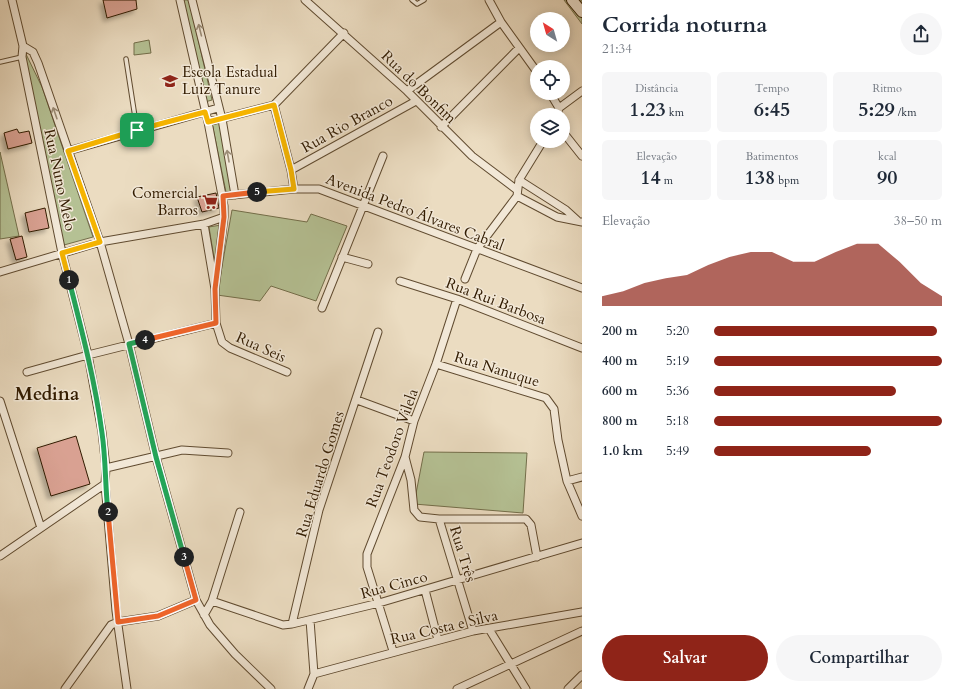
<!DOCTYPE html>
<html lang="pt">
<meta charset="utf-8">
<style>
:root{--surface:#fff;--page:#f6f6f7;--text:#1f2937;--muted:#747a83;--accent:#8f2418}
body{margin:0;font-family:Cardo,serif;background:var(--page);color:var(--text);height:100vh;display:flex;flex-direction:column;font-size:15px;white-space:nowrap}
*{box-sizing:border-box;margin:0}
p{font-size:13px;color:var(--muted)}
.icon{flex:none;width:22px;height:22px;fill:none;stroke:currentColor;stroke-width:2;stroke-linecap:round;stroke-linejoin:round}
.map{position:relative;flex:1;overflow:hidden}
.panel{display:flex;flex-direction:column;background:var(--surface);width:380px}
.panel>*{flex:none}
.needle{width:26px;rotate:323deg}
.fabs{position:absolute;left:530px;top:12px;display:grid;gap:8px}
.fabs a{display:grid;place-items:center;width:40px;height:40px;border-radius:50%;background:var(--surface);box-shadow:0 2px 10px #0003;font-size:20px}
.pin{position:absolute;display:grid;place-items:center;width:34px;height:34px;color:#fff;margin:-17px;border-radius:8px;box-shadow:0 2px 6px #0006}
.km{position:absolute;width:20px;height:20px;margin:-10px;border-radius:50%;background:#222;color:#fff;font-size:11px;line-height:20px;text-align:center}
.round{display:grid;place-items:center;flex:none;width:42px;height:42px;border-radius:21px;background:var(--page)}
.head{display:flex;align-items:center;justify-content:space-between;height:68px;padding:0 20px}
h1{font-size:22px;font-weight:700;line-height:30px}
.stats{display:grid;grid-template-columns:repeat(3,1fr);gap:6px;height:68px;padding:4px 20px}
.stats div{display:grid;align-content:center;border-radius:6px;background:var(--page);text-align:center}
.stats b{font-size:20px;font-weight:700}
.stats small{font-size:11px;font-weight:400}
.stats p{font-size:11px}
.chart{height:112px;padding:8px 20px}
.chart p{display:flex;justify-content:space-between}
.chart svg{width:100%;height:72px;margin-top:4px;fill:var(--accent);opacity:.7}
.cta{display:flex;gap:8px;margin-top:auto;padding:8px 20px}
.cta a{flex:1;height:46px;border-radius:24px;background:var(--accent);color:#fff;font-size:16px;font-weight:700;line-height:46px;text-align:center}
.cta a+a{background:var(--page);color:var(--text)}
ul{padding:0 20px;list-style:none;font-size:13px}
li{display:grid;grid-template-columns:64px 48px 1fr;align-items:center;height:30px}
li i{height:10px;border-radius:5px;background:var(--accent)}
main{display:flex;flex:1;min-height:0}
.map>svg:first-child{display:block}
</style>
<main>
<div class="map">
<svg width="582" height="689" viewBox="0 0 582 689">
<defs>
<filter id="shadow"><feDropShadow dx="-3.5" dy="3.5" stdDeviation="2" flood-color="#0004"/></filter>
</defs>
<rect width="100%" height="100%" fill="#ebdcc1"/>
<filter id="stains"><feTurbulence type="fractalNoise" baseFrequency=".005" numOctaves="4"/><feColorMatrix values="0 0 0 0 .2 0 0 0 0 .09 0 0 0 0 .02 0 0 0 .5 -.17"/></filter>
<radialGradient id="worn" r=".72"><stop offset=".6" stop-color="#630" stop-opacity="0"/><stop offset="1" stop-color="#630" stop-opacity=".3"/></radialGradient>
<path fill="#b5c194" stroke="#736e4a" d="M 182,0 L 189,0 L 212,100 L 205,102 Z
M 564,0 L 582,0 L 582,24 Z
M 149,40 L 151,53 L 134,55 L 134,43 Z
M 25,52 L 42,87 L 93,237 L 64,245 L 28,82 Z
M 220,122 L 233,191 L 226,192 L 212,123 Z
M 0,152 L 19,236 L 0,239 Z
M 232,210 L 307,222 L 311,214 L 347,226 L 316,301 L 271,286 L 260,301 L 217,295 Z
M 221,225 L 215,264 L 209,227 Z
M 424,452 L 527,453 L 523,513 L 414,504 Z"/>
<path fill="#d9a192" stroke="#311b00" filter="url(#shadow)" d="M 103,0 L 136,0 L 137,9 L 107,18 Z
M 17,129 L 19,133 L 29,131 L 32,143 L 8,149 L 4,133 Z
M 216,193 L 219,208 L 202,212 L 197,197 Z
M 45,208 L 49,228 L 29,232 L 25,213 Z
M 22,236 L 27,257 L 16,260 L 10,239 Z
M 76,436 L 90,484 L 51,496 L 37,448 Z"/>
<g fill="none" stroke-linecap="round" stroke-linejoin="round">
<defs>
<path id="service" d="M 412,0 L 417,4 L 424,0
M 126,59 L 137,130
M 0,62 L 22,57"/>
<path id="minor" d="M 12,0 L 23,46 L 22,57 L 62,253 L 88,355 L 102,432 L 106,468 L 105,484 L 116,611 L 127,689
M 180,0 L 208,122 L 224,206 L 224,217 L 215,289
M 192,0 L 222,119 L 235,195
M 305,0 L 407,91 L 472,156 L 517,190
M 489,0 L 501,22 L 537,72
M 23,46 L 33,52 L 38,63 L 100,242 L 129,344 L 156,457 L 196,600 L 210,625 L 235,654 L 271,689
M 407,91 L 501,22
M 550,93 L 559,108
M 274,105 L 291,170 L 294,189
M 557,115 L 559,108 L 582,91
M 208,122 L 274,105 L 344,33
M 441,127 L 519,48
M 563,132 L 582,156
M 68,151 L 218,108
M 291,170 L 416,101
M 519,180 L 566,210 L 577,220
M 223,196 L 294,189 L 319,189 L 582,288
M 517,196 L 557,217 L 582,222
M 204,224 L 215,289 L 216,323 L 222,342 L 230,348 L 287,372
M 342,257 L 368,264
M 0,272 L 100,242 L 204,224 L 224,217
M 465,279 L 477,249 L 517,196 L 519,180 L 543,141
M 400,281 L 457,299 L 582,348
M 322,308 L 383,156
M 436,364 L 546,398 L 554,409 L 558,440 L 567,481 L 582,516
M 27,372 L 88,355 L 216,323
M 357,400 L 414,421
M 0,401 L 41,528
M 405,457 L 411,480 L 414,510 L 420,517 L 439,519 L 473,631
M 106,468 L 182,450 L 228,453
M 567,481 L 582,477
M 439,519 L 526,519 L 531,525 L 537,557
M 0,556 L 105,484
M 425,590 L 438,640
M 212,601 L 283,625 L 292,624 L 379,603 L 582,543
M 204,615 L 212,601 L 240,512
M 292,624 L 319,510 L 378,332
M 489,629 L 526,689
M 393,651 L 367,567 L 367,554 L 405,457 L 414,421 L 436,364 L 457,299
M 314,674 L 473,631 L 582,612
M 65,689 L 111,625 L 118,622 L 158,616 L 196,600
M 308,689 L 314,674 L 310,620
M 457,689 L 582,631
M 568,689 L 582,675"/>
<path id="secondary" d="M 572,0 L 582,12"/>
</defs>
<use href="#service" stroke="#604b30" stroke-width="5.5"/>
<use href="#minor" stroke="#604b30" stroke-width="9"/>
<use href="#secondary" stroke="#311b00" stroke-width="12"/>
<use href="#service" stroke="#f2e8d7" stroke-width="3.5"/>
<use href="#minor" stroke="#f2e8d7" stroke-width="7"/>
<use href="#secondary" stroke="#f2e8d7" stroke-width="10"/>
</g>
<defs><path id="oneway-shaft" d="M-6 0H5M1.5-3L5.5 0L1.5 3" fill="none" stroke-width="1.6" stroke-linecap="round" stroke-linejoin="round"/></defs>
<g stroke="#9b8c76">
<use href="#oneway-shaft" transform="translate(200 30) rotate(-104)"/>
<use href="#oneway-shaft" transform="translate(55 113) rotate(-109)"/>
<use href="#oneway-shaft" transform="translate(228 156) rotate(-100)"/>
</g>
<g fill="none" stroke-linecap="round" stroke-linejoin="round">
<defs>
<path id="split-1" d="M 69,280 L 62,253 L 100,242 L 68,151 L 137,130"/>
<path id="split-2" d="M 69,280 C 82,331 95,381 102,433 C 106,460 105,486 108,512"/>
<path id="split-3" d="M 108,512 L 118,622 L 158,616 L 196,600 L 184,557"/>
<path id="split-4" d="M 145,340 L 129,344 L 156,457 L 184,557"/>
<path id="split-5" d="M 145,340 L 216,323 L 215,289 L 224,217 L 223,196 L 257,192"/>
<path id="split-6" d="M 137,130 L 205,112 L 208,122 L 274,105 L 291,170 L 294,189 L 257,192"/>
</defs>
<use href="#split-1" stroke="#fff" stroke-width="8"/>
<use href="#split-2" stroke="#fff" stroke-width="8"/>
<use href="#split-3" stroke="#fff" stroke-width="8"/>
<use href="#split-4" stroke="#fff" stroke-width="8"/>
<use href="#split-5" stroke="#fff" stroke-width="8"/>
<use href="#split-6" stroke="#fff" stroke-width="8"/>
<use href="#split-1" stroke="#f5b400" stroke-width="5"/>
<use href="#split-2" stroke="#22a559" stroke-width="5"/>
<use href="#split-3" stroke="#f0652b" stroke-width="5"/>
<use href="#split-4" stroke="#22a559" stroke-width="5"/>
<use href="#split-5" stroke="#f0652b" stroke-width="5"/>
<use href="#split-6" stroke="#f5b400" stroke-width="5"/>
</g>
<defs>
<symbol id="school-bare" viewBox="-9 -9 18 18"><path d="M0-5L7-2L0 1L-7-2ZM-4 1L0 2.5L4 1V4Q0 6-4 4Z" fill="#8f2418" stroke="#f2e8d7" stroke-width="2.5" paint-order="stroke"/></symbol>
<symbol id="supermarket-bare" viewBox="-9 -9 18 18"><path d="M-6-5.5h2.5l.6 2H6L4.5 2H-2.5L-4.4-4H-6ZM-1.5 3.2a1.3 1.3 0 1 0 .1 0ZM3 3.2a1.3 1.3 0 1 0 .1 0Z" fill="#8f2418" stroke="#f2e8d7" stroke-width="2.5" paint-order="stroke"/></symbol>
</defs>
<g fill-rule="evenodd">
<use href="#school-bare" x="159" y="70" width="22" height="22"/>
<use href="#supermarket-bare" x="199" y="191" width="22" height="22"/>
</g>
<g text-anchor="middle" stroke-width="3" stroke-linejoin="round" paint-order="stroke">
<g font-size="15" fill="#311b00" stroke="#f2e8d7" text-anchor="start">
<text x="182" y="77">Escola Estadual<tspan x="182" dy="17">Luiz Tanure</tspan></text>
<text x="198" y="198" text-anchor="end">Comercial<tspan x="198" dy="17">Barros</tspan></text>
</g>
<g font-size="15" fill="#311b00" stroke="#f2e8d7">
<text transform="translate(419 87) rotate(44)" y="5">Rua do Bonfim</text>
<text transform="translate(347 124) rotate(-29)" y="5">Rua Rio Branco</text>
<text transform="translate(60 180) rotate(78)" y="5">Rua Nuno Melo</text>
<text transform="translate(415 212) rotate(21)" y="5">Avenida Pedro Álvares Cabral</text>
<text transform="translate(496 301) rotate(21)" y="5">Rua Rui Barbosa</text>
<text transform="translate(261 347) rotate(24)" y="5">Rua Seis</text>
<text transform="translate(497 369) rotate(17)" y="5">Rua Nanuque</text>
<text transform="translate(392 448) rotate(-70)" y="5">Rua Teodoro Vilela</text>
<text transform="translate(320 474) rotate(-73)" y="5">Rua Eduardo Gomes</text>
<text transform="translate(463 554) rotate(73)" y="5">Rua Três</text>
<text transform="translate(394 585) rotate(-15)" y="5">Rua Cinco</text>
<text transform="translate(444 627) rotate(-13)" y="5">Rua Costa e Silva</text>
</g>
<g font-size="19" font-weight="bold" fill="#311b00" stroke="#f2e8d7">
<text x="47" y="400">Medina</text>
</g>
</g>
<rect width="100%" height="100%" filter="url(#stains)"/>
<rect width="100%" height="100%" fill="url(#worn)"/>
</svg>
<div class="fabs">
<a><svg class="needle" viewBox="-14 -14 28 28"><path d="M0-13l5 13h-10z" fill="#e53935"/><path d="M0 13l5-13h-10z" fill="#747a83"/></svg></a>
<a><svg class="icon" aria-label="locate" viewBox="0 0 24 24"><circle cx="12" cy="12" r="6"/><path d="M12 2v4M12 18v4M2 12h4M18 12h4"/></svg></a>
<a><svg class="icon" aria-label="layers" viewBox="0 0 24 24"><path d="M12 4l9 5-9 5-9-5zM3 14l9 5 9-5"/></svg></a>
</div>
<div class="pin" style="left:137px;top:130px;background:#1e9e55"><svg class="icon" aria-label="arrive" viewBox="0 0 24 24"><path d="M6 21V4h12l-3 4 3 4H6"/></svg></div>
<b class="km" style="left:69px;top:280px">1</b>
<b class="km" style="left:108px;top:512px">2</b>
<b class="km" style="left:184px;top:557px">3</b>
<b class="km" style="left:145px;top:340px">4</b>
<b class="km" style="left:257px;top:192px">5</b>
</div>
<section class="panel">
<div class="head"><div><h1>Corrida noturna</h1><p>21:34</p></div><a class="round"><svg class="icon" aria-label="share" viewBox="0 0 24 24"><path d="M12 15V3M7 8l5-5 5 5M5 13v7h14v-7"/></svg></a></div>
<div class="stats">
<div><p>Distância</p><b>1.23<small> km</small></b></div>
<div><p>Tempo</p><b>6:45</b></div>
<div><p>Ritmo</p><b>5:29<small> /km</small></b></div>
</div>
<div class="stats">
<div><p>Elevação</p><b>14<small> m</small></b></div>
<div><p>Batimentos</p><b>138<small> bpm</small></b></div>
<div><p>kcal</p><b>90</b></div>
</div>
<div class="chart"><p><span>Elevação</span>38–50 m</p>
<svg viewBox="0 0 160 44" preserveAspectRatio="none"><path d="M0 44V38L10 35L20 30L30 27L40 25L50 19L60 14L70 11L80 11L90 17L100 17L110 11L120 6L130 6L140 17L150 30L160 38V44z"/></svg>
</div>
<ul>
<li><b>200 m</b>5:20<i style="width:98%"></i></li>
<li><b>400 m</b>5:19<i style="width:100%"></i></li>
<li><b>600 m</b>5:36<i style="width:80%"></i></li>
<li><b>800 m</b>5:18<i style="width:100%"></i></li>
<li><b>1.0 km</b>5:49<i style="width:69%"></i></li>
</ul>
<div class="cta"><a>Salvar</a><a>Compartilhar</a></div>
</section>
</main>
